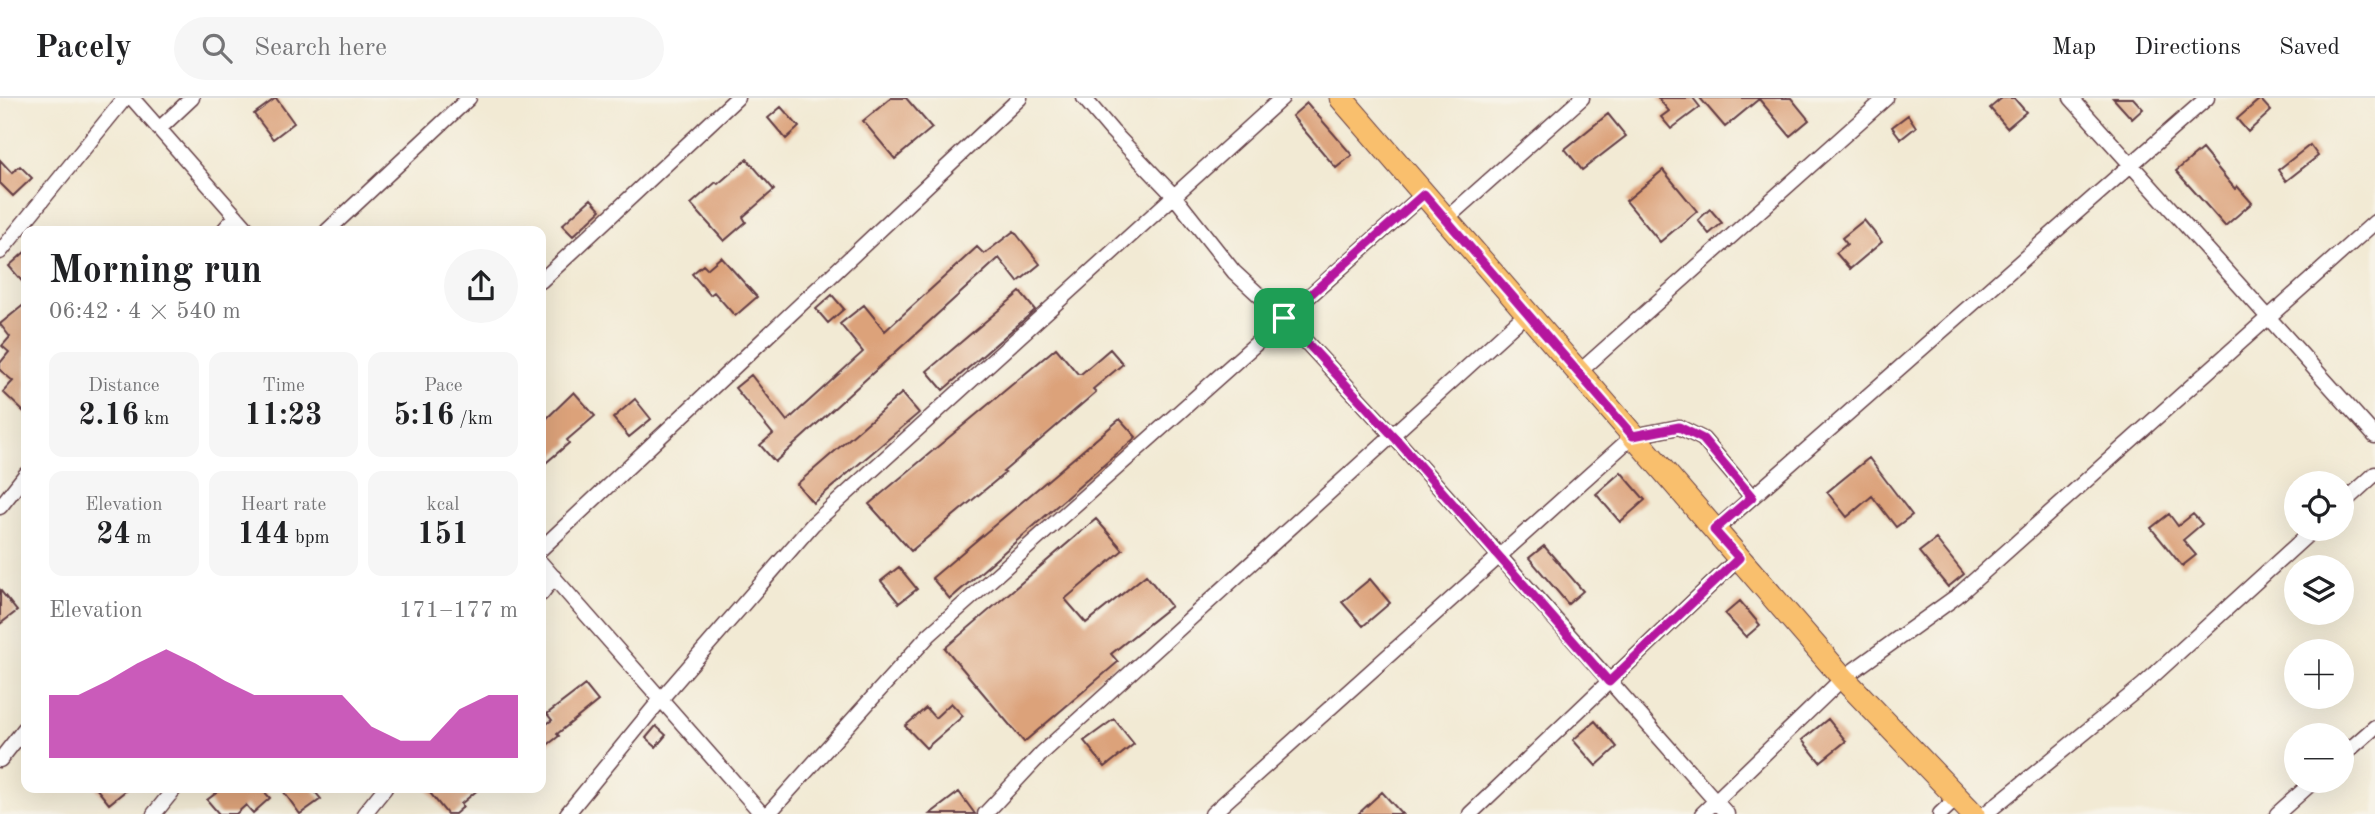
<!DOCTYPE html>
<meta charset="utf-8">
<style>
:root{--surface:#fff;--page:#f6f6f6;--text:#202124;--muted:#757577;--line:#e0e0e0;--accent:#b5179e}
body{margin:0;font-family:"Old Standard TT",serif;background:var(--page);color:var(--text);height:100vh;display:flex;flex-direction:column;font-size:26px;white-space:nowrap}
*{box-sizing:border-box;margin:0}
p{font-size:23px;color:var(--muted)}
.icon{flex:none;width:38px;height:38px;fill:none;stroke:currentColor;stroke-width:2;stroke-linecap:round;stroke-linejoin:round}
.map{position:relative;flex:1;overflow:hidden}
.side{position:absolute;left:21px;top:128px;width:525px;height:567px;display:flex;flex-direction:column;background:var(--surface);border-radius:14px;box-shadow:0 7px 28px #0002}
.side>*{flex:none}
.buttons{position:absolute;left:2284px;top:373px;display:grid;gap:14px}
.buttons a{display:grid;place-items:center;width:70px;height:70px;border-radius:50%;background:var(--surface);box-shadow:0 7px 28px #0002;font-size:35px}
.pin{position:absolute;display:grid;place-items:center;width:60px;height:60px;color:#fff;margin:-30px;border-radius:14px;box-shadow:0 4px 10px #0006}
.round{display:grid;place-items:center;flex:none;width:74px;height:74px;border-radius:37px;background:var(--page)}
.overview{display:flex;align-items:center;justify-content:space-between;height:119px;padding:0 28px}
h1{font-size:38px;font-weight:600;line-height:52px}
.figures{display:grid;grid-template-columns:repeat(3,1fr);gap:10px;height:119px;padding:7px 28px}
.figures div{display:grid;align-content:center;border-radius:14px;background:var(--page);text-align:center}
.figures b{font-size:30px;font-weight:600}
.figures small{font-size:19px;font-weight:400}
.figures p{font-size:19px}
.chart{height:196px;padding:14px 28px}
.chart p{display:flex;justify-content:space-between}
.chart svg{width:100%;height:126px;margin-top:7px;fill:var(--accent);opacity:.7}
header{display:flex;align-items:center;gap:42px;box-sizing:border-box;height:98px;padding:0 35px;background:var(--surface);border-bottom:2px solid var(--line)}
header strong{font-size:33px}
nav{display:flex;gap:38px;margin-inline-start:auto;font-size:24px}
.search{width:490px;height:63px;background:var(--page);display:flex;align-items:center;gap:18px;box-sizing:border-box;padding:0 24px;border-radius:38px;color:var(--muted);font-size:26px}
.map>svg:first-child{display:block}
</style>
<header>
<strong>Pacely</strong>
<div class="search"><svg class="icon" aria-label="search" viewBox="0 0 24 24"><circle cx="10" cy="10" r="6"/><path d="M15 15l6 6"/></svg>Search here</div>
<nav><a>Map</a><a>Directions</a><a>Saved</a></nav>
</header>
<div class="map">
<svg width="2375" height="716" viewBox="0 0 2375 716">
<rect width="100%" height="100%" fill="#f7f3e8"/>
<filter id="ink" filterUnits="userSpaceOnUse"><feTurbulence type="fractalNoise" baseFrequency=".0143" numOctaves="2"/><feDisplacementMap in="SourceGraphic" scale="14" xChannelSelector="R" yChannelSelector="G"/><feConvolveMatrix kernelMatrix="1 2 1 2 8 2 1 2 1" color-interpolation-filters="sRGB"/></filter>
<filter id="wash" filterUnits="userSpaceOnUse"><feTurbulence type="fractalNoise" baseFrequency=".00686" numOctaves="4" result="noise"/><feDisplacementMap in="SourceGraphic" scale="28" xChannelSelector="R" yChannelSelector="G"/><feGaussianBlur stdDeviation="1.57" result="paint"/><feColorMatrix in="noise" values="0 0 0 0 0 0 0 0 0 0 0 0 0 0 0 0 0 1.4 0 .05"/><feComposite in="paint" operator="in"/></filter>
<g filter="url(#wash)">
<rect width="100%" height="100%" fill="#f2ead4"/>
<g id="blocks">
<path fill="#dca27a" d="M 276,0 L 294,25 L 273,41 L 254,16 Z
M 891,0 L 906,0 L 932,30 L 895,61 L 863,23 Z
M 1658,0 L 1693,0 L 1700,9 L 1671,31 L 1661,19 L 1669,13 Z
M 1700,0 L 1791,0 L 1809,22 L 1790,38 L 1759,1 L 1725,29 Z
M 2002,0 L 2014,0 L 2026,14 L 2007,30 L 1990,10 Z
M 2113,0 L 2133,0 L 2143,11 L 2132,21 Z
M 2260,1 L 2271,13 L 2248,34 L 2237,21 Z
M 1307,5 L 1352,57 L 1336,70 L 1292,18 Z
M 781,9 L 799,29 L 786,41 L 768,20 Z
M 1608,16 L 1626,38 L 1582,72 L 1565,51 Z
M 1908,17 L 1916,29 L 1901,41 L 1892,29 Z
M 2310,47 L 2318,58 L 2286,83 L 2278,72 Z
M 2202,51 L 2235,91 L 2237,88 L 2252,105 L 2225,128 L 2176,73 Z
M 747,61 L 774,92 L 743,119 L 746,124 L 724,143 L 691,106 L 716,84 L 718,86 Z
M 0,62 L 12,75 L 20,68 L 32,80 L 13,98 L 0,85 Z
M 1663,72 L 1697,113 L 1660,144 L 1626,103 Z
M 591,101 L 601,112 L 573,138 L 562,127 Z
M 1710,111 L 1722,125 L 1709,136 L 1698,122 Z
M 1864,122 L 1882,144 L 1850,171 L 1836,155 L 1847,146 L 1842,140 Z
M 1014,133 L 1040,166 L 1018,184 L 999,160 L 775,364 L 760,347 L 773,336 L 735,290 L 751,277 L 787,323 L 863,254 L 840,226 L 864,207 L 885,233 L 977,149 L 984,156 Z
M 26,153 L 26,188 L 9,168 Z
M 721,159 L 757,199 L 735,218 L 714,194 L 710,197 L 692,176 L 703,167 L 707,171 Z
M 1020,194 L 1035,212 L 943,292 L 927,273 Z
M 832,197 L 844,211 L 828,225 L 816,211 Z
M 26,205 L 26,316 L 3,294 L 13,283 L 0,272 L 0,265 L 9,254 L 2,248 L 10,239 L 0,226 Z
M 1056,250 L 1078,276 L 1081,276 L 1110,251 L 1123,266 L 1093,291 L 1096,294 L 1003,374 L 1005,375 L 911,453 L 869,406 Z
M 574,294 L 595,318 L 567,342 L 569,345 L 541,369 L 541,326 Z
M 902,295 L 919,315 L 813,405 L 797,386 Z
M 635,301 L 651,321 L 629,339 L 613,320 Z
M 1120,321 L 1136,339 L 950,501 L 932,480 Z
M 1869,360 L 1912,417 L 1896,429 L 1872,398 L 1847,419 L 1827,394 Z
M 1621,374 L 1645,402 L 1620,424 L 1596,396 Z
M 2169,416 L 2178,428 L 2193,416 L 2202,426 L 2183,442 L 2196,457 L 2182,468 L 2151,430 Z
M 1096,421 L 1123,452 L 1065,501 L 1086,525 L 1146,477 L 1171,508 L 1111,556 L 1118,564 L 1024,644 L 945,550 Z
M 1936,441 L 1964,476 L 1948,489 L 1919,454 Z
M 1544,448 L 1583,493 L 1568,506 L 1529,460 Z
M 899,469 L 917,491 L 899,505 L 881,483 Z
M 1370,481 L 1390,505 L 1363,528 L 1342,504 Z
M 0,492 L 17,513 L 0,526 Z
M 1740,503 L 1760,527 L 1746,539 L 1725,516 Z
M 585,587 L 598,603 L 557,636 L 559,638 L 541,652 L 541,630 L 552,622 L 547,616 Z
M 951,605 L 963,618 L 926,650 L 905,628 L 926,610 L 935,620 Z
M 1114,621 L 1134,646 L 1105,669 L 1084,643 Z
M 1828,621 L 1846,643 L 1820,664 L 1802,642 Z
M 1595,623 L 1617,649 L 1596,668 L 1573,642 Z
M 656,628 L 666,637 L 656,649 L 646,640 Z
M 96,690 L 129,690 L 109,706 Z
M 223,690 L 261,690 L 270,700 L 253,715 L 246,707 L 236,716 L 219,716 L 207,702 Z
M 281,690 L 312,690 L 321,701 L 300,716 Z
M 426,690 L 480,690 L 461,706 L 463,709 L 455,716 L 447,716 Z
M 959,694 L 975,716 L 930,716 Z
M 1382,694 L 1402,716 L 1358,716 Z"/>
</g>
</g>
<g filter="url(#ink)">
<use href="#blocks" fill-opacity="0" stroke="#633d44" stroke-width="2"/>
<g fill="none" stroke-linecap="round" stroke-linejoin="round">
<defs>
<path id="minor" d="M 132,0 L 249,133
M 1084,0 L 1112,33 L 1174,98 L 1234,174 L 1284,220 L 1396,341 L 1727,716
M 2071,0 L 2375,338
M 159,31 L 192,0
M 1446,121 L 1582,0
M 223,133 L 236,118
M 327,133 L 469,0
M 0,154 L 125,0
M 541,183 L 737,0
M 1578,275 L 1886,0
M 2342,406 L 2375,376
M 0,409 L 26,376
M 1715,432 L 2207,0
M 541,451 L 1020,0
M 541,465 L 762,716
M 541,496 L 554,479
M 2342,658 L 2375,629
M 0,662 L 26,629
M 154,716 L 175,690
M 364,716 L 385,690
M 567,716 L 661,601 L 813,426 L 1282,0
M 768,716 L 929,537 L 1424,96
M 985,716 L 1042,655 L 1527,215
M 1212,716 L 1633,338 L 1679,329 L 1703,341 L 1752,399
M 1470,716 L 1739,460
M 1702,716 L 1843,580 L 1957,498 L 2375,124
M 1940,716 L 1958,699
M 1985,716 L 2143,587 L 2315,430
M 2277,716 L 2315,682"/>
<path id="primary" d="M 1341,0 L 1843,580 L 1973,716"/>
</defs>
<use href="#minor" stroke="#633d44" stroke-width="17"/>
<use href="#primary" stroke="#633d44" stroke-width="25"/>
<use href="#minor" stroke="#fff" stroke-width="14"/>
<use href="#primary" stroke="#f9bf6d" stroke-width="23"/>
</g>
</g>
<g fill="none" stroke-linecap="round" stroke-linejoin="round" filter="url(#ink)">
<defs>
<path id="route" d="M 1424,96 L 1633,338 L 1679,329 L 1703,341 L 1752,399 L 1714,432 L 1739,460 L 1609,584 L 1396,341 L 1284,220 Z"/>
</defs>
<use href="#route" stroke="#fff" stroke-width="14"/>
<use href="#route" stroke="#b5179e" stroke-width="9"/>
</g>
</svg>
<div class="buttons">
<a><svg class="icon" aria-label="locate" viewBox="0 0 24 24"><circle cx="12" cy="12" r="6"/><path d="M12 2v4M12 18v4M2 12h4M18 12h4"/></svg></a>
<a><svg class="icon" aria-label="layers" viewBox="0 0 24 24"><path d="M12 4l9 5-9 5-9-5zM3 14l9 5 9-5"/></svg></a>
<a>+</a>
<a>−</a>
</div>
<div class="pin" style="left:1284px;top:220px;background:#1e9e55"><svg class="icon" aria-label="arrive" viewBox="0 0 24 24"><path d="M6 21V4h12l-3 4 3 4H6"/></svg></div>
<section class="side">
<div class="overview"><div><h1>Morning run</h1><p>06:42 · 4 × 540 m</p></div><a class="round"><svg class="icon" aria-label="share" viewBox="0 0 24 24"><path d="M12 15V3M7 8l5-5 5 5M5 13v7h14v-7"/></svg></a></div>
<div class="figures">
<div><p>Distance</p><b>2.16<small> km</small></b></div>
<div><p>Time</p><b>11:23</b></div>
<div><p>Pace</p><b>5:16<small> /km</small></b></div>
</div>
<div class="figures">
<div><p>Elevation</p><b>24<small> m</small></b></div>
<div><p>Heart rate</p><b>144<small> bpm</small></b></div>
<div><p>kcal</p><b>151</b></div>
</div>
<div class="chart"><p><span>Elevation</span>171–177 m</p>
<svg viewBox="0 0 160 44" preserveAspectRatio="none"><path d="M0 44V22L10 22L20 17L30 11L40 6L50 11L60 17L70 22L80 22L90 22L100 22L110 33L120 38L130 38L140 27L150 22L160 22V44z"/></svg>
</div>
</section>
</div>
